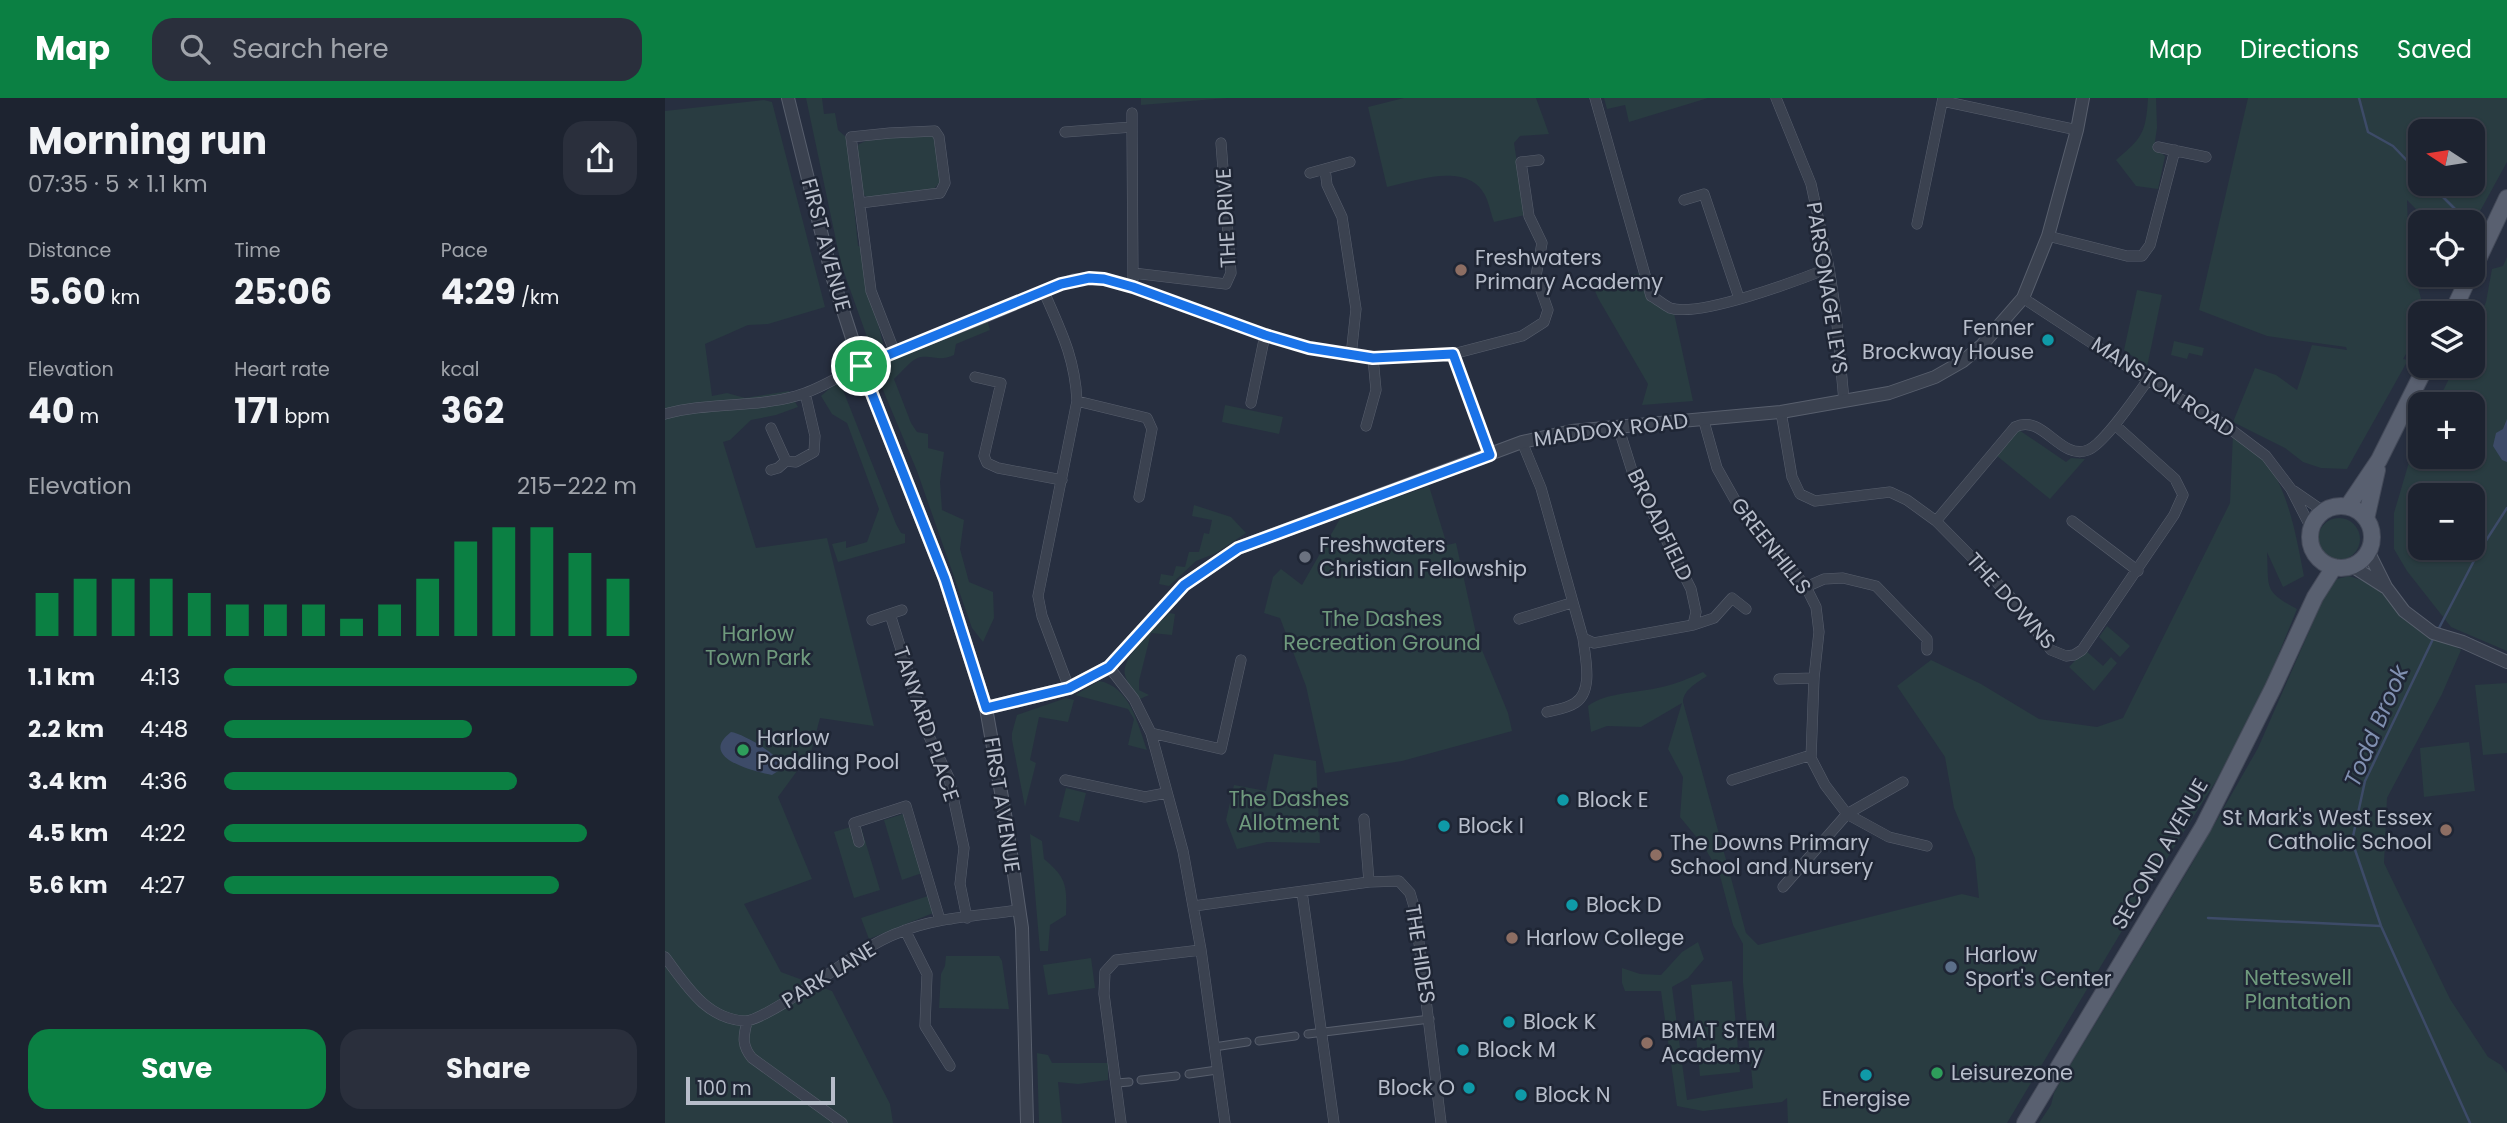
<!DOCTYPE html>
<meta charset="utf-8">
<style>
:root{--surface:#1d2330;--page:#2a2f3c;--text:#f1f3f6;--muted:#a0a4ab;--line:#3b404c;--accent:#0b8043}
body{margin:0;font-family:Poppins,sans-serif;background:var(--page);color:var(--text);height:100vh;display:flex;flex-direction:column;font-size:26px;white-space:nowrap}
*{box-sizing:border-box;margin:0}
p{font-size:23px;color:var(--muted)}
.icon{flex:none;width:38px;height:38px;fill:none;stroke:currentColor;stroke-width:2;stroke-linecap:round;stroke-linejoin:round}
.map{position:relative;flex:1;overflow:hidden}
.sheet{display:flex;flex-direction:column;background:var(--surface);width:665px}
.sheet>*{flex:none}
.needle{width:46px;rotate:282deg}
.fabs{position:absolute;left:1743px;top:21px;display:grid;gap:14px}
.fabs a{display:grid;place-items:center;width:77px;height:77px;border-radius:14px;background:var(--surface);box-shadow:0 2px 5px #0004,0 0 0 2px var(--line);font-size:35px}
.scale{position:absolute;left:21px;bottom:18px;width:149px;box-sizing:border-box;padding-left:7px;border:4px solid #b7bdca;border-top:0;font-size:19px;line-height:24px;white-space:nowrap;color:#b7bdca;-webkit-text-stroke:5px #1f2635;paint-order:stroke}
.pin{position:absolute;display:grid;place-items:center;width:60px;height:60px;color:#fff;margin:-30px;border:4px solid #fff;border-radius:50%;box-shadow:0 2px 7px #0007}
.round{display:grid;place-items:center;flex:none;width:74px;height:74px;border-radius:21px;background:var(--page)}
.summary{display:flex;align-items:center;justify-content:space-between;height:119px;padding:0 28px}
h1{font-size:38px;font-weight:700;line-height:52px}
.figures{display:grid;grid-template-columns:repeat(3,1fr);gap:10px;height:119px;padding:7px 28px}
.figures div{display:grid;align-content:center}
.figures b{font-size:35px;font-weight:700}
.figures small{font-size:19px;font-weight:400}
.figures p{font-size:19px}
.chart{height:196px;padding:14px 28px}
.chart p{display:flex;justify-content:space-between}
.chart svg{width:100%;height:126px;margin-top:7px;stroke:var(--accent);stroke-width:6}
.cta{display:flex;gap:14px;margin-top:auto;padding:14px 28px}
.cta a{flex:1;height:80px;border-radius:21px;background:var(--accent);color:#fff;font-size:28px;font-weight:700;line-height:80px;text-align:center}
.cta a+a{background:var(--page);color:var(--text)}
ul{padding:0 28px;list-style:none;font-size:23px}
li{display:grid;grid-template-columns:112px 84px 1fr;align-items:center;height:52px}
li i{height:18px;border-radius:9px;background:var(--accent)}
header{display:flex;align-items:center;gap:42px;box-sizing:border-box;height:98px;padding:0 35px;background:var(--accent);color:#fff}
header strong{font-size:33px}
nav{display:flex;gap:38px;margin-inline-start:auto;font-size:24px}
.search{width:490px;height:63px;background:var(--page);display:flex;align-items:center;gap:18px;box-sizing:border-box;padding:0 24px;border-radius:21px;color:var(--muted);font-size:26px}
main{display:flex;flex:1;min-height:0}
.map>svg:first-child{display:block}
</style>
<header>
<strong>Map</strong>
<div class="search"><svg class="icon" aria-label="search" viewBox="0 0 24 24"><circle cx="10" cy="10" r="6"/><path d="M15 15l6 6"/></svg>Search here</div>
<nav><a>Map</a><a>Directions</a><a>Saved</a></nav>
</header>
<main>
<section class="sheet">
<div class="summary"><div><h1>Morning run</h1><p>07:35 · 5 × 1.1 km</p></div><a class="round"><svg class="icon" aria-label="share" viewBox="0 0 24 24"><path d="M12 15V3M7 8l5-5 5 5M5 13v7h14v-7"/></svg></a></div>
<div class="figures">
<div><p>Distance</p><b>5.60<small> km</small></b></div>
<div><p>Time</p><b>25:06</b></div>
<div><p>Pace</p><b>4:29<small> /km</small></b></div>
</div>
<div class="figures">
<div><p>Elevation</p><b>40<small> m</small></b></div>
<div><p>Heart rate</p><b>171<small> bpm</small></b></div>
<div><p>kcal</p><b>362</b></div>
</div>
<div class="chart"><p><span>Elevation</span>215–222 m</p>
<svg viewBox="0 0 160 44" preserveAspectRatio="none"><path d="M5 44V29M15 44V24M25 44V24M35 44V24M45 44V29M55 44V33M65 44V33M75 44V33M85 44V38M95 44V33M105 44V24M115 44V11M125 44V6M135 44V6M145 44V15M155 44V24"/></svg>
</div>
<ul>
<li><b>1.1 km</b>4:13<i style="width:100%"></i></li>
<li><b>2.2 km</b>4:48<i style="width:60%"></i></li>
<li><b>3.4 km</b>4:36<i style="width:71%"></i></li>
<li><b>4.5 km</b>4:22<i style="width:88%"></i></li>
<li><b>5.6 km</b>4:27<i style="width:81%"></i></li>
</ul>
<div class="cta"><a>Save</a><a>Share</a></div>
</section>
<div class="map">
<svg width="1842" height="1025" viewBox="0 0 1842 1025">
<rect width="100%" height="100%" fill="#272f40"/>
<path fill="#293c41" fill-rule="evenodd" d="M 141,0 L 157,0 L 159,16 L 170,15 L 173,32 L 182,40 L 193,148 L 197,149 L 202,185 L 218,245 L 214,252 L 207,253 L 176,166 Z
M 476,0 L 563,0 L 476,7 Z
M 739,0 L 871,0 L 884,36 L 855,38 L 849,45 L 860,117 L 829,124 C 826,116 824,105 820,97 C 802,63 750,83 722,89 L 703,9 Z
M 939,0 L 1043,0 L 964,24 L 960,7 L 942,11 Z
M 1483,0 L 1491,0 L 1492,30 L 1489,50 L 1500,58 L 1493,91 L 1471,88 L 1451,62 C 1477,40 1481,35 1483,0 Z
M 1583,0 L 1842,0 L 1842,64 L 1808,126 L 1774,124 L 1753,113 L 1742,102 L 1744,157 L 1757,204 L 1747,246 L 1738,261 L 1743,262 L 1682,371 L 1656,370 L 1638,364 L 1620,350 L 1568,324 L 1590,270 L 1611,277 L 1632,292 L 1647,247 L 1682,252 L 1681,249 L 1602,238 L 1534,212 ZM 1808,33 L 1808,86 L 1755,86 L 1755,33 Z
M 99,2 L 107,4 L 160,209 L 103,226 L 83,227 L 40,246 L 47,298 L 62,295 L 80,300 L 124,293 L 133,309 L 111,317 L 86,322 L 65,342 L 58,344 L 91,450 L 162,440 L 209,628 L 155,620 L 146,654 L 113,699 L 147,781 L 79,806 L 116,874 L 167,893 L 225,1006 L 228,1025 L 0,1025 L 0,13 Z
M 257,36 L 267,38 L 273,44 L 277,82 L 267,93 L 204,100 L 194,94 L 190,55 L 194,46 L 201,43 Z
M 1842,159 L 1842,553 L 1786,529 L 1742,473 L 1729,451 L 1729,415 L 1755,327 L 1755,359 L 1808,359 L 1808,306 L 1767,306 L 1779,291 L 1790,268 L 1808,268 L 1808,233 L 1821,204 L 1827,171 L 1838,168 ZM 1755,397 L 1808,397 L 1808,450 L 1755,450 Z
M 975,175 C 979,195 988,210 1009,215 L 1028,303 L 977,307 L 983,286 L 933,200 L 927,186 Z
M 1472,192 L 1497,197 L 1482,269 L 1459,252 Z
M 322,221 L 325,232 L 291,246 L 289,257 C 274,264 269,257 256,259 C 247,260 236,275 229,281 L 246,325 L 252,334 L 263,336 L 263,350 L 279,354 L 275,384 L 277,412 L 299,422 L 295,451 L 304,484 L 328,494 L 329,520 L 318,544 L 307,530 L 252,373 L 213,280 L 222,264 Z
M 1509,243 L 1539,250 L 1537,258 L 1524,255 L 1522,261 L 1506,257 Z
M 171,285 L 176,287 L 231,426 L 236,435 L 240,436 L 240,445 L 173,464 L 167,446 L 181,443 L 181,450 L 202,444 L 214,411 L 182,325 L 167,316 L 156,298 Z
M 560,307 L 618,319 L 614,336 L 557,324 Z
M 1354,332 L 1401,364 L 1406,360 L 1420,361 L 1385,401 L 1332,358 Z
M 1568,335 C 1578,343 1590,350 1598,359 C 1624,392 1631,438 1639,478 L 1618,489 L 1602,454 C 1604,490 1598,493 1632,511 L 1594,604 L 1551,683 L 1467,816 L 1342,1025 L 1123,1025 L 1122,1000 L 1117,1004 L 1038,1013 L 1012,1008 L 996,893 L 960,893 L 957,885 L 957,870 L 975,876 L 996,877 L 1017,854 L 1033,844 L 1039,861 L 1023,880 L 1007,889 L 1022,1002 L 1088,990 L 1078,885 L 1078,846 L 1068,827 L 1054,774 L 1038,747 L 1015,719 L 1018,679 L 1003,651 L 1017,605 L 976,629 L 942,628 L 926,634 L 923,608 C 941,594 974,595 997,589 C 1011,586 1025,580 1038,574 L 1042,578 C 1033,584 1018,592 1018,604 L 1081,835 L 1093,847 L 1297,796 L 1314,800 L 1310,760 L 1289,710 L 1280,659 L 1232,588 L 1266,562 L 1316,586 L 1374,621 L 1432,629 L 1458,620 L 1565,405 Z
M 764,388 L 782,447 L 791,445 L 812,540 L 843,615 L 847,633 L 737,663 L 660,675 L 641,588 L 615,520 L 599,515 L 608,479 L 616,471 L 637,487 L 676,419 Z
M 529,407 L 566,419 L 581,435 L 551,455 L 531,463 L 504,488 L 494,486 L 496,476 L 508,478 L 511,468 L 520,469 L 524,454 L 534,454 L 539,435 L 544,436 L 547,422 L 527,418 Z
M1653 441a21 21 0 1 1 42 0a21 21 0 1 1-42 0Z
M 1684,478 L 1705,485 L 1768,535 L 1796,552 L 1777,596 L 1722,700 L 1719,765 L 1785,901 L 1823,959 L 1836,967 L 1842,975 L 1842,1025 L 1374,1025 L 1386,1007 L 1389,995 L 1409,961 L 1525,769 L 1593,650 L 1660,497 L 1672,481 Z
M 504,515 L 510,516 L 507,537 L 486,535 L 474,583 L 474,592 L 484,597 L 475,601 C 470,594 462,586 460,577 C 455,559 492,528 504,515 Z
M 1442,528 L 1465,548 L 1455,559 L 1434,539 Z
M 1420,552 L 1438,568 L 1446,559 L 1452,565 L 1429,593 L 1404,569 Z
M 434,583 C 465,588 473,627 482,652 L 463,647 L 469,621 L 463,611 L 410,597 Z
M 1842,585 L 1842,655 L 1818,657 L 1810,587 Z
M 401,600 L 409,602 L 403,624 L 374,619 L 365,662 L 371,665 L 360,709 L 347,642 L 347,635 L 352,617 Z
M 1804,644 L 1810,693 L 1759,699 L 1755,650 Z
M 609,656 L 651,663 L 655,745 L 602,744 L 572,751 L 561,722 L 569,687 L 601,693 Z
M 401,690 L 421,695 L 414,724 L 394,719 Z
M 238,716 L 257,775 L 237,782 L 219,722 Z
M 195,726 L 215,792 L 189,800 L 169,734 Z
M 365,736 L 377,743 L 379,761 C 402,780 402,788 401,817 L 385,827 L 383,853 L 375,853 Z
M 263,798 L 268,815 L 204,841 L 196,820 Z
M 281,858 L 334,858 L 337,863 L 344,911 L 274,910 L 276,876 L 280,868 Z
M 426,860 L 430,890 L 383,897 L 378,867 Z
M 1067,883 L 1075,974 L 1035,978 L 1026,887 Z
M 372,955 L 383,957 L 387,965 L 443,965 L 443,982 L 413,986 L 393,984 L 397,1025 L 374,1025 Z"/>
<path fill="#3d4b68" d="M 1842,321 L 1842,364 L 1837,362 L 1828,348 L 1831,335 L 1838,331 Z
M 66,634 C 76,635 107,653 112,661 C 115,667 114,667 113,673 L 107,677 C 89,673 32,660 66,634 Z"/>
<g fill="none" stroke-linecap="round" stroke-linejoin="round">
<path stroke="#3d4b68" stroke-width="2.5" d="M 1694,0 L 1703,34 L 1728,48 L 1755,76
M 1765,86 L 1795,116 L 1814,126
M 1773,532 L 1813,455 L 1842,410
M 1768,541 L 1700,683 L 1687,743 L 1716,828 L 1805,1025
M 1543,820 L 1716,828"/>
<defs>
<path id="pedestrian" d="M 643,936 L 765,921
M 594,943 L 630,938
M 549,949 L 582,944
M 524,976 L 552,972
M 476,982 L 511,978
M 452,985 L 464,984"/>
<path id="minor" d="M 930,0 L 986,198 C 992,201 999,207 1005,210 C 1034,220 1134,182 1164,170
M 1111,0 L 1146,86 L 1164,170 L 1171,215 L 1179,303
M 1278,3 L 1412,32
M 467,29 L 467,15
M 400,34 L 467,29 L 468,181
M 1493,49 L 1541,59
M 660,71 L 662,87 L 677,119 L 691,211 L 686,258
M 645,75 L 685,64
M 1019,102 L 1039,96 L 1074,200
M 195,105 L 275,95 L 280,85 L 274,39 L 270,33 L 225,35 L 186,39 L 206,193 L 230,255
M 1252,126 L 1278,0
M 1383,138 L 1462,158 L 1477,158 L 1485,147 L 1510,52
M 468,175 L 561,186 L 566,175 L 556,45
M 379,194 C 396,233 410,260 412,303 L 373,498 L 377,518 L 404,590
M 1358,200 L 1483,282 L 1560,327 L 1601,358 L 1626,391 L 1646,430
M 788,256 L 825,357
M 310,279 L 336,285 L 319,358 L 322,365 L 333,370 L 397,382
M 412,303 L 482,320 L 487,331 L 474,399
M 586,305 L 600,237
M 1116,314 L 1127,379 L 1135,396 L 1150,403 L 1225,394 L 1242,402 L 1271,423 L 1344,497 L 1386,552 L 1401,558 L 1409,557 L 1417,552 L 1509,417 L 1518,397 L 1510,381 L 1450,327
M 0,316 C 43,304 88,310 131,298 C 155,292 176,276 199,267 C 264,241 332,217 396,186 L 409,181 L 439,181 L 468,189 L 600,237 L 644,250 L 708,260 L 788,256 L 857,238 L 879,224 L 883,212 L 871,178 L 877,145 L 864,118 L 856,64 L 874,62
M 1038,320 L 1052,370 L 1070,402 L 1141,489 L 1151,509 L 1154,534 L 1149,580 L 1146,660 L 1160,687 L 1182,716 L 1224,739 L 1262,748
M 701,328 L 711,292 L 708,260
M 106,330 L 121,363 L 131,364 L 149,354 L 150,338 L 140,295
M 857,344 L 876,390 L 918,540 L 929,545 L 1028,527 L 1031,514 L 1026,491 L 968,376 L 953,328
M 106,372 L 113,370 L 121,363
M 1629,393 L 1658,413
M 1271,423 L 1350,329 C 1378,315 1395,363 1423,352 C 1440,345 1471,298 1483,282
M 1407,423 L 1473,473
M 1141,489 L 1159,481 L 1178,480 L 1211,488 L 1262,541 L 1262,552
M 225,516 L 261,632 L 284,680 L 299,750 L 295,786 L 302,820
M 854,521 L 906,505
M 207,522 L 237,512
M 1028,527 L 1049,520 L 1067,500 L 1081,511
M 444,569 L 469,601 L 486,635 L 518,753 L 536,852 L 560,1025
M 1114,581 L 1149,580
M 882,614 C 891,612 903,610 910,605 C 929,593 920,559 918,540
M 486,635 L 556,651 L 576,562
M 400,682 L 480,699 L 501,695
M 1067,682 L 1146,657
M 699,721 L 704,784
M 194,744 L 189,725 L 241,708 L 275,822
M 1118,789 L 1182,716 L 1238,684
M 637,794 L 669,1025
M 529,808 L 704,784 L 734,783 L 745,795 L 750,812 L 776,1025
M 240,832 L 262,876 L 260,928 L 285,968
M 0,859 C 21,887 41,921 80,923 C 97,924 171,870 190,858 C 203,850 218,840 233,835 C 270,819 314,818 354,812
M 82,924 C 78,939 77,948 87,960 L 177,1025
M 456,1025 L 439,896 L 440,874 L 451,862 L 536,852"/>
<path id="tertiary" d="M 123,0 L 167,178 L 196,268 L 280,481 L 321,610 L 341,722 L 357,830 L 362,1025
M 1703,453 L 1721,489 L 1739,513 L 1768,535 L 1798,544 L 1842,564
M 1687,468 L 1720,489
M 321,610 L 404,590 L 444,569 L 519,487 L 573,450 L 857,344 L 907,333 L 1116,314 L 1224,295 L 1270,279 L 1298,263 L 1317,247 L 1358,200 L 1383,138 L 1412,32 L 1418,0"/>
<path id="primary" d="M 1808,172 L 1842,100
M 1787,215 L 1805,177
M 1683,408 L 1714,362 L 1761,268
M1645 439a31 31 0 1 1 62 0a31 31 0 1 1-62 0Z
M 1701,421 L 1712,372
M 1360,1025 L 1538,729 L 1608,590 L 1650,499 L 1669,469"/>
</defs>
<use href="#pedestrian" stroke="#585f6d" stroke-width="9"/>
<use href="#minor" stroke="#585f6d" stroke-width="11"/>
<use href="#tertiary" stroke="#585f6d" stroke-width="14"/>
<use href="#primary" stroke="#444a59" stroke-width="18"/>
<use href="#pedestrian" stroke="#3b4250" stroke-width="7"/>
<use href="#minor" stroke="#3b4250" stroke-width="10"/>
<use href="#tertiary" stroke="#3b4250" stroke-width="12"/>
<use href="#primary" stroke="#596070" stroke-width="16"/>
</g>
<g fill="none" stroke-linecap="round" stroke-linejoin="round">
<defs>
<path id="route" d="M 424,180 L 439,181 L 468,189 L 600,237 L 644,250 L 708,260 L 788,256 L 825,357 L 573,450 L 519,487 L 444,569 L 404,590 L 321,610 L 280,481 L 196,268 L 396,186 Z"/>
</defs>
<use href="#route" stroke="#fff" stroke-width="14"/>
<use href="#route" stroke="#1a73e8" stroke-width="9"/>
</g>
<g fill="#8d6e63" stroke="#1f2635" stroke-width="2.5">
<circle cx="796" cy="172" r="7"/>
<circle cx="1781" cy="732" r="7"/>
<circle cx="991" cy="757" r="7"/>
<circle cx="847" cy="840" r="7"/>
<circle cx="982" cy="945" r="7"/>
</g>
<g fill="#0f9aa8" stroke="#1f2635" stroke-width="2.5">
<circle cx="1383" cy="242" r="7"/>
<circle cx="898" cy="702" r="7"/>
<circle cx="779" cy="728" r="7"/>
<circle cx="907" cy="807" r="7"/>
<circle cx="844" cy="924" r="7"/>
<circle cx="798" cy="952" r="7"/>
<circle cx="1201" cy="977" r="7"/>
<circle cx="804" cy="990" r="7"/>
<circle cx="856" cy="997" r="7"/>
</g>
<circle fill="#6b7280" stroke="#1f2635" stroke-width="2.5" cx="640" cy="459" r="7"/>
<g fill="#2e9e5b" stroke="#1f2635" stroke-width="2.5">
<circle cx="78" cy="652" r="7"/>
<circle cx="1272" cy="975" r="7"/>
</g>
<circle fill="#5c6f8a" stroke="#1f2635" stroke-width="2.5" cx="1286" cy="869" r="7"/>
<g text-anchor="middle" stroke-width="5" stroke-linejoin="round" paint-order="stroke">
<g font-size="21" fill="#b7bdca" stroke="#1f2635">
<text transform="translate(561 120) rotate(-93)" y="7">THE DRIVE</text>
<text transform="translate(161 147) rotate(75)" y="7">FIRST AVENUE</text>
<text transform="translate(1162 190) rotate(81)" y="7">PARSONAGE LEYS</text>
<text transform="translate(1498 289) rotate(33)" y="7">MANSTON ROAD</text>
<text transform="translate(946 332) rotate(-7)" y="7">MADDOX ROAD</text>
<text transform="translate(995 427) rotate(64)" y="7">BROADFIELD</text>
<text transform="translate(1106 448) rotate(52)" y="7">GREENHILLS</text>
<text transform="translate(1346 503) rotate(48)" y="7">THE DOWNS</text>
<text transform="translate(261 626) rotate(71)" y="7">TANYARD PLACE</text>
<text transform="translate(337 707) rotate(81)" y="7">FIRST AVENUE</text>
<text transform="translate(1495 756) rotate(-60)" y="7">SECOND AVENUE</text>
<text transform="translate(755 856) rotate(81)" y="7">THE HIDES</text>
<text transform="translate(164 877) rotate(-32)" y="7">PARK LANE</text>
</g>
<g font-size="21" fill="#b7bdca" stroke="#1f2635" text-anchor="start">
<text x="810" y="167">Freshwaters<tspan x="810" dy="24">Primary Academy</tspan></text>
<text x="1369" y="237" text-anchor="end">Fenner<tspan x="1369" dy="24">Brockway House</tspan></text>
<text x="654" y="454">Freshwaters<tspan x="654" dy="24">Christian Fellowship</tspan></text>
<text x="92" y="647">Harlow<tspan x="92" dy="24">Paddling Pool</tspan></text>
<text x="912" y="709">Block E</text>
<text x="1767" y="727" text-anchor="end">St Mark's West Essex<tspan x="1767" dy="24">Catholic School</tspan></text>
<text x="793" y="735">Block I</text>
<text x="1005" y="752">The Downs Primary<tspan x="1005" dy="24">School and Nursery</tspan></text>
<text x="921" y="814">Block D</text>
<text x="861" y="847">Harlow College</text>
<text x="1300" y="864">Harlow<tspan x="1300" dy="24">Sport's Center</tspan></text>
<text x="858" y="931">Block K</text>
<text x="996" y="940">BMAT STEM<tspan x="996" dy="24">Academy</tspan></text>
<text x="812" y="959">Block M</text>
<text x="1286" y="982">Leisurezone</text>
<text x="790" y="997" text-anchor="end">Block O</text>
<text x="870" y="1004">Block N</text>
<text x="1201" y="1008" text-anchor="middle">Energise</text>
</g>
<g font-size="21" fill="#6f9a7d" stroke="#1f2635">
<text x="717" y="528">The Dashes<tspan x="717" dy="24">Recreation Ground</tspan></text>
<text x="93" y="543">Harlow<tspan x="93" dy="24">Town Park</tspan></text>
<text x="624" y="708">The Dashes<tspan x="624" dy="24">Allotment</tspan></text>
<text x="1633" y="887">Netteswell<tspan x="1633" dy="24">Plantation</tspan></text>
</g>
<g font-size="23" font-style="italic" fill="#8090b1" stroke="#1f2635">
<text transform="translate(1711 628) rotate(-67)" y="8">Todd Brook</text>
</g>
</g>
</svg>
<div class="fabs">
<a><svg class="needle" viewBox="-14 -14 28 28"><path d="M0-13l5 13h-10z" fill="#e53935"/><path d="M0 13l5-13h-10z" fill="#a0a4ab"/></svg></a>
<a><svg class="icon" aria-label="locate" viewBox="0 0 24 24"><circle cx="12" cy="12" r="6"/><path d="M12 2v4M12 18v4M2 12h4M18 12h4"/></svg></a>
<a><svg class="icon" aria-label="layers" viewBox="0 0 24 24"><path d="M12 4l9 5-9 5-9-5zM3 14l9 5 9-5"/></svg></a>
<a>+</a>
<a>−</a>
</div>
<div class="scale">100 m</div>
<div class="pin" style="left:196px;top:268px;background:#1e9e55"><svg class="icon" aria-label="arrive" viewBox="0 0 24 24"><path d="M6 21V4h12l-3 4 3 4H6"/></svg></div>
</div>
</main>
